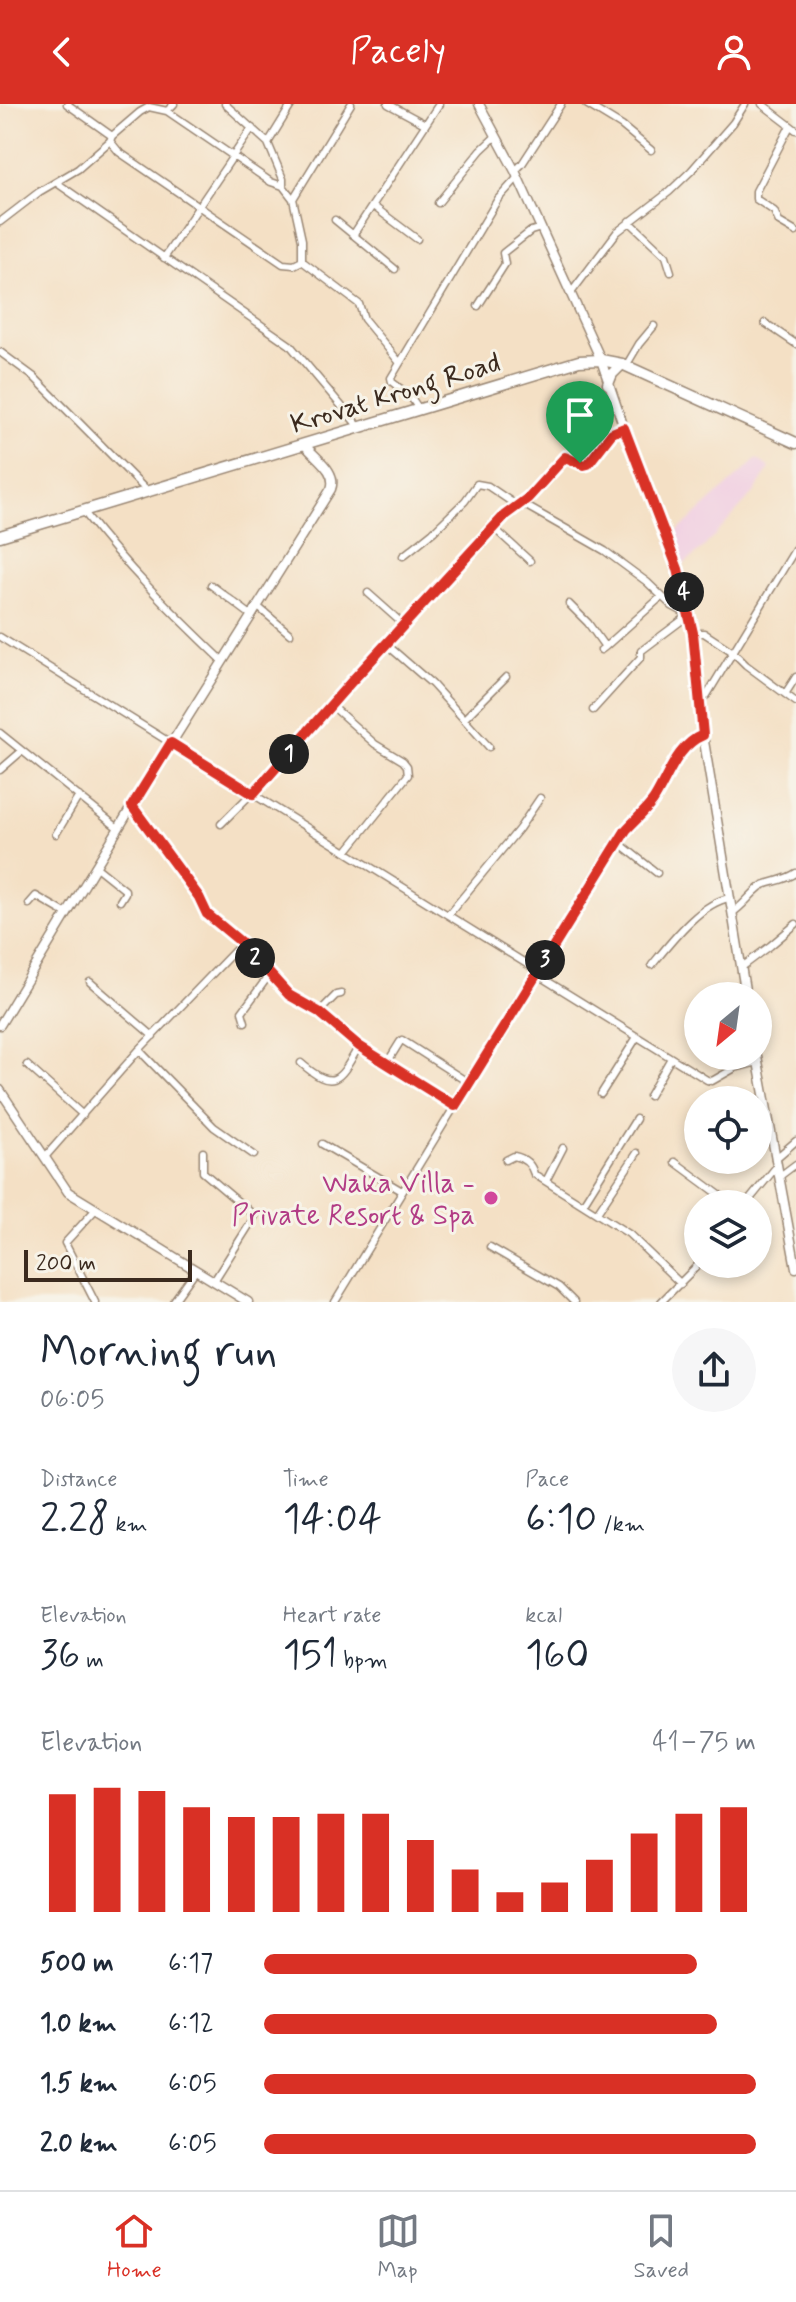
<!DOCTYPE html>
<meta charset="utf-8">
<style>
:root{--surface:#fff;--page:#f6f6f7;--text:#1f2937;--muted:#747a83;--line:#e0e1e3;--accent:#d93025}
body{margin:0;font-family:Mynerve,sans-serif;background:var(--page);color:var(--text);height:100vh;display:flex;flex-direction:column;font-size:30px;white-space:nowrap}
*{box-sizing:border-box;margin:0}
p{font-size:26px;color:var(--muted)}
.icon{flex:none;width:44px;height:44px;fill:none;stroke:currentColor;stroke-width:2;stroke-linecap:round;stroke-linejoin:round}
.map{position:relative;height:1198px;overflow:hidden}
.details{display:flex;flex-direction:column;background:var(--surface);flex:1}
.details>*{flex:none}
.needle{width:52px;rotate:209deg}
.controls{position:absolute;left:684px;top:878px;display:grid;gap:16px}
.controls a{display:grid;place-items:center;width:88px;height:88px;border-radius:50%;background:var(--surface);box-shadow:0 4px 12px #0003;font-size:40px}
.scale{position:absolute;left:24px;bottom:20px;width:168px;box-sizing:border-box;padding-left:8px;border:4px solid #3b2a1e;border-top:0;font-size:22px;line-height:28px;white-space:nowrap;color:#3b2a1e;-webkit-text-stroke:6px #f7f3e8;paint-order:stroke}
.pin{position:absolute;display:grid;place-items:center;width:68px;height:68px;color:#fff;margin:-82px -34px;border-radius:50% 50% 50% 0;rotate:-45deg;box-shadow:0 0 8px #0007}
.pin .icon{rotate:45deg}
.km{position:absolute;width:40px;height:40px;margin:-20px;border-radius:50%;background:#222;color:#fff;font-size:22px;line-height:40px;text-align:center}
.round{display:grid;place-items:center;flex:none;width:84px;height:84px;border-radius:42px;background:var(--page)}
.headline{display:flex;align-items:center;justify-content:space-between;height:136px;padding:0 40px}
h1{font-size:44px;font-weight:600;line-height:60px}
.metrics{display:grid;grid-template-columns:repeat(3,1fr);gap:12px;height:136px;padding:8px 40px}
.metrics div{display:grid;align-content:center}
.metrics b{font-size:40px;font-weight:600}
.metrics small{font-size:22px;font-weight:400}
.metrics p{font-size:22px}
.chart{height:224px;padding:16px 40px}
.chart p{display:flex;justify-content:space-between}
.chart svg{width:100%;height:144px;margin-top:8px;stroke:var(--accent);stroke-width:6}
ul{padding:0 40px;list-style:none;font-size:26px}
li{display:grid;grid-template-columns:128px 96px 1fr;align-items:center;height:60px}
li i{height:20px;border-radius:10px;background:var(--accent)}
header{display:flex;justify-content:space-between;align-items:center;height:104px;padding:0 40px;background:var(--accent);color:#fff;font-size:36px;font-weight:600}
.tab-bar{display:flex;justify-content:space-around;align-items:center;height:112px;border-top:2px solid var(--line);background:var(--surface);font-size:22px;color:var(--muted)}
.tab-bar a{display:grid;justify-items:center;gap:4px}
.tab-bar .current{color:var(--accent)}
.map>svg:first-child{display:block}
</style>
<header><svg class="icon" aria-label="back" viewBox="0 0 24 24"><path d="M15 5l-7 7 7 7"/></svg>Pacely<svg class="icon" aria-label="person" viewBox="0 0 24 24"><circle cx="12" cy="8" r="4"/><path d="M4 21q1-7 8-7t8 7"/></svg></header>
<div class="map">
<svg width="796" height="1198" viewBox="0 0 796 1198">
<rect width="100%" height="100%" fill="#f7f3e8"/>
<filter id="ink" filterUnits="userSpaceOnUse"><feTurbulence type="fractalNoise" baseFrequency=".0125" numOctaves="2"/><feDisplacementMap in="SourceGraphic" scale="16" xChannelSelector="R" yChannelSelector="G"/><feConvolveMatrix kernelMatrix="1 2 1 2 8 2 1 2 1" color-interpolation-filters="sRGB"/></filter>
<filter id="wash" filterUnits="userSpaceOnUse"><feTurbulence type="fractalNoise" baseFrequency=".006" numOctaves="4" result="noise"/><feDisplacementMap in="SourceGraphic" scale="32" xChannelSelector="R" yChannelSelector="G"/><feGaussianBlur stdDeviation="1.8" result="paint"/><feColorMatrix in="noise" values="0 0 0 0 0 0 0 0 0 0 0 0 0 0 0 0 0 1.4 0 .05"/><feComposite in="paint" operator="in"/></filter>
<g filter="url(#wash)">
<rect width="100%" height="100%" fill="#f4e0c5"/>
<path fill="#f1d0e2" d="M 757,355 L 770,364 L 753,390 L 702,445 L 678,465 L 667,437 Z"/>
</g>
<g filter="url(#ink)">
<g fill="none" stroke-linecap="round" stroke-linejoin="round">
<defs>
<path id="street" d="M 67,0 L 112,32 L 110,37 L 119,48 L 283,160 L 294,161 L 302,157 L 302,136 L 293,95 L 283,82 L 283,75 L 268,39 L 225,0
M 388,0 L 425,20
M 586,0 L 622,22 L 651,46
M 762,0 L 796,26
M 167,7 L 271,78 L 283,82
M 790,22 L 756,87 L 756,95 L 774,107 L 779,118 L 796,128
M 112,32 L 140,8 L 149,3 L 167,7 L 174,0
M 268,39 L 292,0
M 515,67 L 522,60 L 561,0
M 57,79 L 290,241 L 360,324
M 293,95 L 351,0
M 438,99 L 481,46 L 496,32
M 373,102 L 417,135
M 335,116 L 395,165
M 629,117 L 666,152 L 671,168
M 0,118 L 39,88 L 78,65 L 110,37
M 353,131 L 439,0
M 164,154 L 252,24
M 302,157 L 359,200 L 364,215 L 400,259
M 571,189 L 617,128 L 669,88 L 691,67 L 733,19 L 745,0
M 478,202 L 505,160 L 503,149 L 531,127 L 541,124
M 765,219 L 796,240
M 0,248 L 34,273 L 147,387
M 626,262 L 639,240 L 654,222
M 419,305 L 410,292 L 392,278 L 391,274 L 498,95 L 518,73
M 521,399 L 605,447 L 647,478 L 672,502 L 689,511
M 84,408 C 125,462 174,510 223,557
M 494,424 L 530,457
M 403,452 L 433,428 L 465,397 L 477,380 L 488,382 L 516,401
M 211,481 L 251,511
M 368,489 L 404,521
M 569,500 L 588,519 L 605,543 L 601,546
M 257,502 L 290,530
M 693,529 L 704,529 L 733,548 L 746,561 L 796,598
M 0,533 L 538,867
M 386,540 L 432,580 L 489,643
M 605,543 L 661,493
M 785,590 L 796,573
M 699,597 L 707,591 L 796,444
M 331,601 L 375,640 L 403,657 L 407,662 L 408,671 L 346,748
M 593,606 L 641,553 L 641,547 L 689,511
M 464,615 L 506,573
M 0,629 L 118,724
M 0,666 L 22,647
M 132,702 L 199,793 L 207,810 L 242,839 L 289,891 L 319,908 L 359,942 L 455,1002
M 221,720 L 280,661 L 352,577 L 505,411 L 528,394 L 562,356 L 567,354 L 584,361 L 588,360 L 612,329 L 624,324
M 56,730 L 79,692
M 618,738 L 657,769
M 95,762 L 125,786 L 125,789 L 120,797
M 29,800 L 36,792 L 67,810
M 732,809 C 743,802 750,791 760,783 C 768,777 783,778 796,769
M 449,810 L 519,725 L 540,694
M 652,861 C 670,839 701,798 730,794
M 742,863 L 770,842 L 796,820
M 536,870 L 707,976 L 712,977 L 735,964 L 758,958
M 90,878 L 153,932
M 319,908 L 336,891 L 341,890
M 245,918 L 242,908 L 270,870
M 402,936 L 469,979
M 139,946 L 214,1023 L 254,1051
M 301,959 C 335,989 340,975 359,942
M 387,959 L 400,938
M 27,961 L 83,1011
M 601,990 L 637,933
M 649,992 L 671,954
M 322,1040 L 402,1087
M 203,1048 L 203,1068 L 255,1112 L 214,1177
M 45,1053 L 139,946 L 242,839
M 775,1055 L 796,1037
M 506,1056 L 514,1052 C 524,1054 531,1059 534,1070 L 629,1130 L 681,1180
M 675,1058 L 732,1100
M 780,1072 L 796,1060
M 546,1077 L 563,1044
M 583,1100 L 636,1015
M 746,1100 L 777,1062
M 597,1109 L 637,1049
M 490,1143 L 559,1183 L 574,1198
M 95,1198 L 65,1139 L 96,1105
M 173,1198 L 196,1166
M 335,1198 L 606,755 C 613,744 620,733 628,723 C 635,715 644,709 650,700 C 667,677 674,642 703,631
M 661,1198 L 699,1160"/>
<path id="secondary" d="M 479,0 L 515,67 L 601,256 L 624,324 L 678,465 L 693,529 L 703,631 L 746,892
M 0,921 L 132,702 L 331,385 C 338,367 315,354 304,340
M 757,952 L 796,1164
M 0,986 L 68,1088 L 248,1198"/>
<path id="highway" d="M 608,280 L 612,270 L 622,260
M 0,432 L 579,257 L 601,256 L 622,260 L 796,339"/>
</defs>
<use href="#street" stroke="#988572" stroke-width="9"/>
<use href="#secondary" stroke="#988572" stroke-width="11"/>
<use href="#highway" stroke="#988572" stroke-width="13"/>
<use href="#street" stroke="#fff" stroke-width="6"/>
<use href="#secondary" stroke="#fff" stroke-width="8"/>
<use href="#highway" stroke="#fff" stroke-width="10"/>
</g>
</g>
<g fill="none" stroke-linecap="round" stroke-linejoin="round" filter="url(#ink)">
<defs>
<path id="route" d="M 624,324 L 678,465 L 693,529 L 703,631 C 676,642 668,674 653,697 C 645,708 635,716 626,726 L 455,1002 L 359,942 L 319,908 L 289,891 L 242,839 L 207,810 L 199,793 L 132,702 L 171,639 L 253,690 L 352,577 L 505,411 L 528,394 L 565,353 L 584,361 L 588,360 L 612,329 Z"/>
</defs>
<use href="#route" stroke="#fff" stroke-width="16"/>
<use href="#route" stroke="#d93025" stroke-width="10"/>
</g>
<circle fill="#d1479c" stroke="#f7f3e8" stroke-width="3" cx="491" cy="1094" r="8"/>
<g text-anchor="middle" stroke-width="6" stroke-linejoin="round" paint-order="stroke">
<g font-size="28" fill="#3b2a1e" stroke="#f7f3e8">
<text transform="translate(395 288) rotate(-17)" y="10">Krovat Krong Road</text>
</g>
<g font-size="28" fill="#b23c85" stroke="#f7f3e8" text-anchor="end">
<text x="475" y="1088">Waka Villa -<tspan x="475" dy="32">Private Resort &amp; Spa</tspan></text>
</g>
</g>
</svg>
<div class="controls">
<a><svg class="needle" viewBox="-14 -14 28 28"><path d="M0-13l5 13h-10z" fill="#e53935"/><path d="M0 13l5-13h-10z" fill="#747a83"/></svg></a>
<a><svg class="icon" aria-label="locate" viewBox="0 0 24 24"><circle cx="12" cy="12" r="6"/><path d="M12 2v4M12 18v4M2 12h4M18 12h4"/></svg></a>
<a><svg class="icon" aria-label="layers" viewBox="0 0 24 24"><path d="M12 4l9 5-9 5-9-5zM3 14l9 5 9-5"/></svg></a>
</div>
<div class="scale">200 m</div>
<div class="pin" style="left:580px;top:359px;background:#1e9e55"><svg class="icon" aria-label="arrive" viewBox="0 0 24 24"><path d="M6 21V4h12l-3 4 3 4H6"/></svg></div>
<b class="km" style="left:289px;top:650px">1</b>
<b class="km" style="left:255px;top:854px">2</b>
<b class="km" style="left:545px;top:856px">3</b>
<b class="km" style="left:684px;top:488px">4</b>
</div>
<section class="details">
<div class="headline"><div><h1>Morning run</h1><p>06:05</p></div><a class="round"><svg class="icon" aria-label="share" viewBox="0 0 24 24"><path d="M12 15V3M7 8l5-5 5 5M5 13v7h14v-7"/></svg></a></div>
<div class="metrics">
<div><p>Distance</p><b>2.28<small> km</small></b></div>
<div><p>Time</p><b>14:04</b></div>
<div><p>Pace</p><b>6:10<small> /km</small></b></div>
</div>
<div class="metrics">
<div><p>Elevation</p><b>36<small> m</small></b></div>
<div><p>Heart rate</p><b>151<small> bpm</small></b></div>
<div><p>kcal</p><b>160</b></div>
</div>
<div class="chart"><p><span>Elevation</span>41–75 m</p>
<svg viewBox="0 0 160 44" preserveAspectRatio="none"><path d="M5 44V8M15 44V6M25 44V7M35 44V12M45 44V15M55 44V15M65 44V14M75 44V14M85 44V22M95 44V31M105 44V38M115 44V35M125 44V28M135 44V20M145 44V14M155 44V12"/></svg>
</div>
<ul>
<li><b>500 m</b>6:17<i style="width:88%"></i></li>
<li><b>1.0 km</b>6:12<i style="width:92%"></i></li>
<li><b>1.5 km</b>6:05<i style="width:100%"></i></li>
<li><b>2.0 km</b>6:05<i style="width:100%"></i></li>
</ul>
</section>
<nav class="tab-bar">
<a class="current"><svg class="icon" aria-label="home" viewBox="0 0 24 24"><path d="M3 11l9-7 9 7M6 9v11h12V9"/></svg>Home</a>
<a><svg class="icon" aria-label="map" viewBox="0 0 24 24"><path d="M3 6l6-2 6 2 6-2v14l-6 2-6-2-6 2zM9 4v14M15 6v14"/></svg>Map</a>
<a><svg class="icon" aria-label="saved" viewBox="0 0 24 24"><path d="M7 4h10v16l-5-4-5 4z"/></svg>Saved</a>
</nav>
